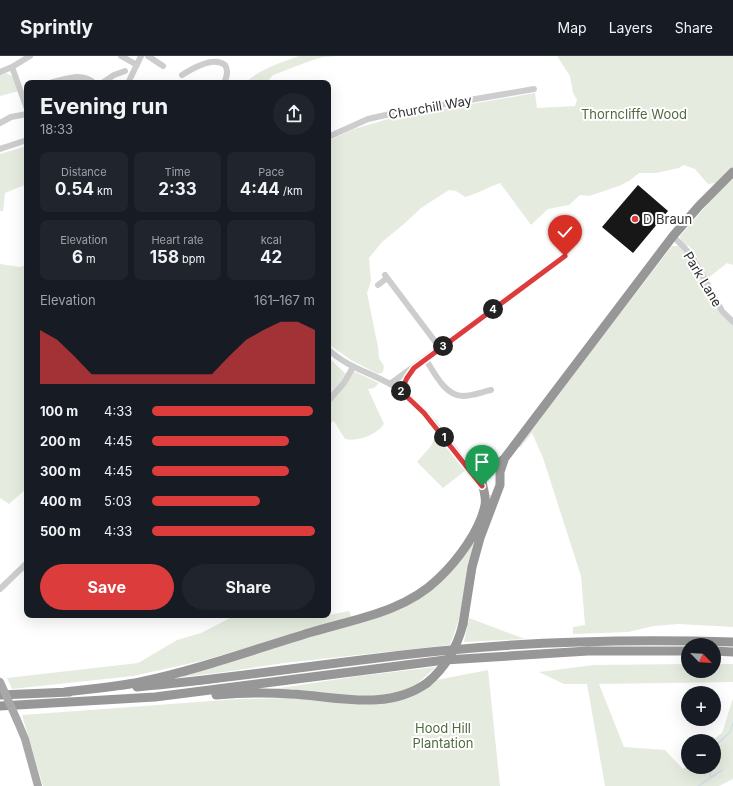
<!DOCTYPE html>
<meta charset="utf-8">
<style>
:root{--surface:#171b24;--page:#20242c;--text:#f1f3f6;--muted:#9ea1a6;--line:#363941;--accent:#dd3c3d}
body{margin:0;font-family:Inter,sans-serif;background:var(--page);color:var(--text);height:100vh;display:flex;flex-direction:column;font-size:15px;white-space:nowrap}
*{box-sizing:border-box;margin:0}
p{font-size:13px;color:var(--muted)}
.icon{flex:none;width:22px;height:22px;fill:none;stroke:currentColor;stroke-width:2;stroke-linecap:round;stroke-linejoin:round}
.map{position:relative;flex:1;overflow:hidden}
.side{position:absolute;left:24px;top:24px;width:307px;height:538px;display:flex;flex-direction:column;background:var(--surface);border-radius:8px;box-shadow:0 4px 16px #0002}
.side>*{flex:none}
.needle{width:26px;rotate:115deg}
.fabs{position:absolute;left:681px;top:582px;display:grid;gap:8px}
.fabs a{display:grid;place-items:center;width:40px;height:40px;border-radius:50%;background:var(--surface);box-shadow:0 4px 16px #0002;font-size:20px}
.pin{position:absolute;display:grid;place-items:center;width:34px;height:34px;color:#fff;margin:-41px -17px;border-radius:50% 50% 50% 0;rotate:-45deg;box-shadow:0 0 4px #0007}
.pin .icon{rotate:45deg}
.km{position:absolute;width:20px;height:20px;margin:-10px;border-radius:50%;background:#222;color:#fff;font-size:11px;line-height:20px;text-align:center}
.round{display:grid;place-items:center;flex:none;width:42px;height:42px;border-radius:21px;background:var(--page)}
.head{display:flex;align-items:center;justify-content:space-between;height:68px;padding:0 16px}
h1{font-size:22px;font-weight:700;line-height:30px}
.figures{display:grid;grid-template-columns:repeat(3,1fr);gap:6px;height:68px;padding:4px 16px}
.figures div{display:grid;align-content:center;border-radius:8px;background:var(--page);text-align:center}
.figures b{font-size:17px;font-weight:700}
.figures small{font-size:11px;font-weight:400}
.figures p{font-size:11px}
.chart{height:112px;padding:8px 16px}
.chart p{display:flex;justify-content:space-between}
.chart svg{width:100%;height:72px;margin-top:4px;fill:var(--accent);opacity:.7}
.action{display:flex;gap:8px;margin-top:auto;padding:8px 16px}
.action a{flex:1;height:46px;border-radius:24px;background:var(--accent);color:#fff;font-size:16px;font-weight:700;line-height:46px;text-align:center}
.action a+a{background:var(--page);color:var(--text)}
ul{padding:0 16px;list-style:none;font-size:13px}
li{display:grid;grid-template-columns:64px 48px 1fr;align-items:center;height:30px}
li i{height:10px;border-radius:5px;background:var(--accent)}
header{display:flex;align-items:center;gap:24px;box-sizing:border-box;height:56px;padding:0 20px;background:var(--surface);border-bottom:1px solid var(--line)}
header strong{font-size:19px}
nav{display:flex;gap:22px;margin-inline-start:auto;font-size:14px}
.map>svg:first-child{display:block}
</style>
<header>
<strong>Sprintly</strong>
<nav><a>Map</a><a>Layers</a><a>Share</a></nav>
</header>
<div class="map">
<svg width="733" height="730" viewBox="0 0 733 730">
<rect width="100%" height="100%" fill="#fff"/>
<path fill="#e5ecdf" d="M 299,0 L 337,0 L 323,1 L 310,5 L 273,19 L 266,27 L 245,27 C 260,13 280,7 299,0 Z
M 557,0 L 733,0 L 733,111 L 716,127 L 708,128 L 695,113 L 684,109 L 679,112 L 656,117 L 639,117 L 629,125 L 619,130 L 589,140 L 580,139 L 569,149 L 548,153 L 531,169 L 500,127 C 488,131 477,138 465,141 L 456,135 L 449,134 L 421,152 L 404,168 L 382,186 L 369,202 L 371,225 L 367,237 L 378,291 L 379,302 L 384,310 L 383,316 L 378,318 L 351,304 L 330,289 L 328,286 L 328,85 L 354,73 L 395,61 L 535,37 L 537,52 L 575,50 L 577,44 L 573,37 L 570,20 Z
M 6,17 L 12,20 L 19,35 L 0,40 L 0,19 Z
M 27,90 L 27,128 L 5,137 L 3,155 L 0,155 L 0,98 Z
M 733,123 L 733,209 L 727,207 L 707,223 L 695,197 L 689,190 L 685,190 L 681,185 L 680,180 L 713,142 Z
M 672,190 L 678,190 L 686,198 L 699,214 L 719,255 L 733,266 L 733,571 L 678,568 L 654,570 L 628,576 L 573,578 L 573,571 L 585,569 L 581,520 L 543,402 L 532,377 L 520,392 L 518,390 Z
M 0,208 L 20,211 L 27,209 L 27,432 L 9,448 L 0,442 Z
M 328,301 L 348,320 L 351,314 L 379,327 L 374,332 L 368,333 L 384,368 C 377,379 357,386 345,383 L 334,365 L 328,369 Z
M 436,379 L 466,414 L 443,432 L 417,406 L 431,390 Z
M 488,439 L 493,439 L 466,524 L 459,564 L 450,589 L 284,607 L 217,617 L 173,622 L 384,558 L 458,506 Z
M 349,555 L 352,562 L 201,605 L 133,620 L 12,633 L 7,622 L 138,607 L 177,584 L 201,577 L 236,559 L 317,559 L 319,561 Z
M 469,562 L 525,583 L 464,586 Z
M 688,608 L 688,615 L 714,615 L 714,608 L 733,608 L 733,626 L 599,628 L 624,691 L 665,694 L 683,713 L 688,708 L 688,711 L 714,711 L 714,685 L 711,685 L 722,677 L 733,642 L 733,723 L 719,730 L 605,730 L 587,628 L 564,628 L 539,616 L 594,609 Z
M 436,611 L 417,628 L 405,634 L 381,641 L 267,634 L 359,620 Z
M 488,614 L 500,730 L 43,730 L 22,659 L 239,643 L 289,642 L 365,648 L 392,646 L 405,642 L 436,624 Z"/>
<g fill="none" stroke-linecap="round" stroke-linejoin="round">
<path stroke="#ccddeb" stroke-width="1.5" d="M 714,691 L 730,676 L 733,667
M 710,722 L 710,711
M 698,730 L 722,714"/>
</g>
<path fill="#171717" d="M 638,129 L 668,155 L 633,197 L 602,171 Z"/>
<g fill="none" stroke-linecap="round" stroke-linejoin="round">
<path stroke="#cdcdcd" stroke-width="6" d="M 121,0 L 137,9
M 148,0 L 163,10
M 12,11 L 27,53
M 0,16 L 12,11 L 30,0
M 182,19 C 193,12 214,0 225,9 C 229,15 227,21 224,27
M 50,27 C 64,23 82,16 94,27
M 102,27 L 114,19 L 125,15
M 128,27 L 141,0
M 0,67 L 11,61 L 27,58
M 328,81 L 368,63 L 399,56 L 534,33
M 0,93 L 27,84
M 673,180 L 692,200 L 722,255 L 733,266
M 385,219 L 440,292
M 378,229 L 387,222
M 328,293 C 348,313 377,318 400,334 C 432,358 457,398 482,429
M 426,304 C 434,316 445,340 463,340 C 472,340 482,336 491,334
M 390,328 L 565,200
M 401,335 L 411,316
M 328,345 L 344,327 L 353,311
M 0,533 L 27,507"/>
<path stroke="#a8a8a8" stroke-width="8" d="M 17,664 L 25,683 L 38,730"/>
<path stroke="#979797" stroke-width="9" d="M 463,568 L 472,511 L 480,482 L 500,429 L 500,416 L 504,404
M 714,595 L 733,596
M 137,631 C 238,622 339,605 440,595 C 538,585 635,583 733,586
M 65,636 C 90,633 116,631 140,626 C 198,614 255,593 312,576 C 355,563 404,556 438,523 C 457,505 480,475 485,449 C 487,440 481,427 482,423 C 484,417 499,407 504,403 L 673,180 L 699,150 L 733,116
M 0,639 L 70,636
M 216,639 C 241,637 265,636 290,638 C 336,640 386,656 427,627
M 0,650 L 155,641 L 445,604 L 588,595 L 688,595"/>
<path stroke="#a8a8a8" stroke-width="8" d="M 0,626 L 17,664"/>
<path stroke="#979797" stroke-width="9" d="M 427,627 C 446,611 457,592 463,568"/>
</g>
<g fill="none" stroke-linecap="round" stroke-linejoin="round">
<defs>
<path id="route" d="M 482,430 L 424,357 L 401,335 L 407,322 L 414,312 L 565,200"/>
</defs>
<use href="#route" stroke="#fff" stroke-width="8"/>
<use href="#route" stroke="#dd3c3d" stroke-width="5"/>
</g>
<circle fill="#dd3c3d" stroke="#fff" stroke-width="1.5" cx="635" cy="163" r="4"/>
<g text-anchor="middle" stroke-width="4" stroke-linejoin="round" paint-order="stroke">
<g font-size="13" fill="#303030" stroke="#fff">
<text transform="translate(430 51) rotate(-10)" y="5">Churchill Way</text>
<text transform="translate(703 223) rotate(59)" y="5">Park Lane</text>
</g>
<g font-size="13" fill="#506a3f" stroke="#fff">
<text x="634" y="63">Thorncliffe Wood</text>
<text x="443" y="677">Hood Hill<tspan x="443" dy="15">Plantation</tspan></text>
</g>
<g font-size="13" fill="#303030" stroke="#fff" text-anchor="start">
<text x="643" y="168">D Braun</text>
</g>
</g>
</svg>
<div class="fabs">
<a><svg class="needle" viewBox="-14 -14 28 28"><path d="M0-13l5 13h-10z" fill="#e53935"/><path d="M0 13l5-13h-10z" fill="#9ea1a6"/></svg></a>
<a>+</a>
<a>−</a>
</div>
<div class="pin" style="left:482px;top:430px;background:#1e9e55"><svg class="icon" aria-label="arrive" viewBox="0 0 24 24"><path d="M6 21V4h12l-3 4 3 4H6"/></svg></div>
<div class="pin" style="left:565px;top:200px;background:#d93025"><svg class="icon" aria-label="check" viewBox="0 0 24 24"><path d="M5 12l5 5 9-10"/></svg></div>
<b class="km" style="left:444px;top:381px">1</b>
<b class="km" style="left:401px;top:335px">2</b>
<b class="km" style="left:443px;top:290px">3</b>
<b class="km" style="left:493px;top:253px">4</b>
<section class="side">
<div class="head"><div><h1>Evening run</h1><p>18:33</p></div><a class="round"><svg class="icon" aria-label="share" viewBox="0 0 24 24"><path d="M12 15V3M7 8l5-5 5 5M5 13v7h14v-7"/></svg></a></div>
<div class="figures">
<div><p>Distance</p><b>0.54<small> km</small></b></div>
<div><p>Time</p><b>2:33</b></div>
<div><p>Pace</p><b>4:44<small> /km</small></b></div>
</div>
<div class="figures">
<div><p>Elevation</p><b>6<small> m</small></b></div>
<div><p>Heart rate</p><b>158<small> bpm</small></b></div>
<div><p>kcal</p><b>42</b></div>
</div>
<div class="chart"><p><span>Elevation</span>161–167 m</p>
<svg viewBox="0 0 160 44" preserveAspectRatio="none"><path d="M0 44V11L10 17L20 27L30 38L40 38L50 38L60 38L70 38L80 38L90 38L100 38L110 27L120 17L130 11L140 6L150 6L160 11V44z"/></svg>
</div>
<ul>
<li><b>100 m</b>4:33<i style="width:99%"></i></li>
<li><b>200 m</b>4:45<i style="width:84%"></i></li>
<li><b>300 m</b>4:45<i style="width:84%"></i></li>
<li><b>400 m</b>5:03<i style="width:66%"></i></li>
<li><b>500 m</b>4:33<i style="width:100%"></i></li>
</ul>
<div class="action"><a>Save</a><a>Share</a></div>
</section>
</div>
